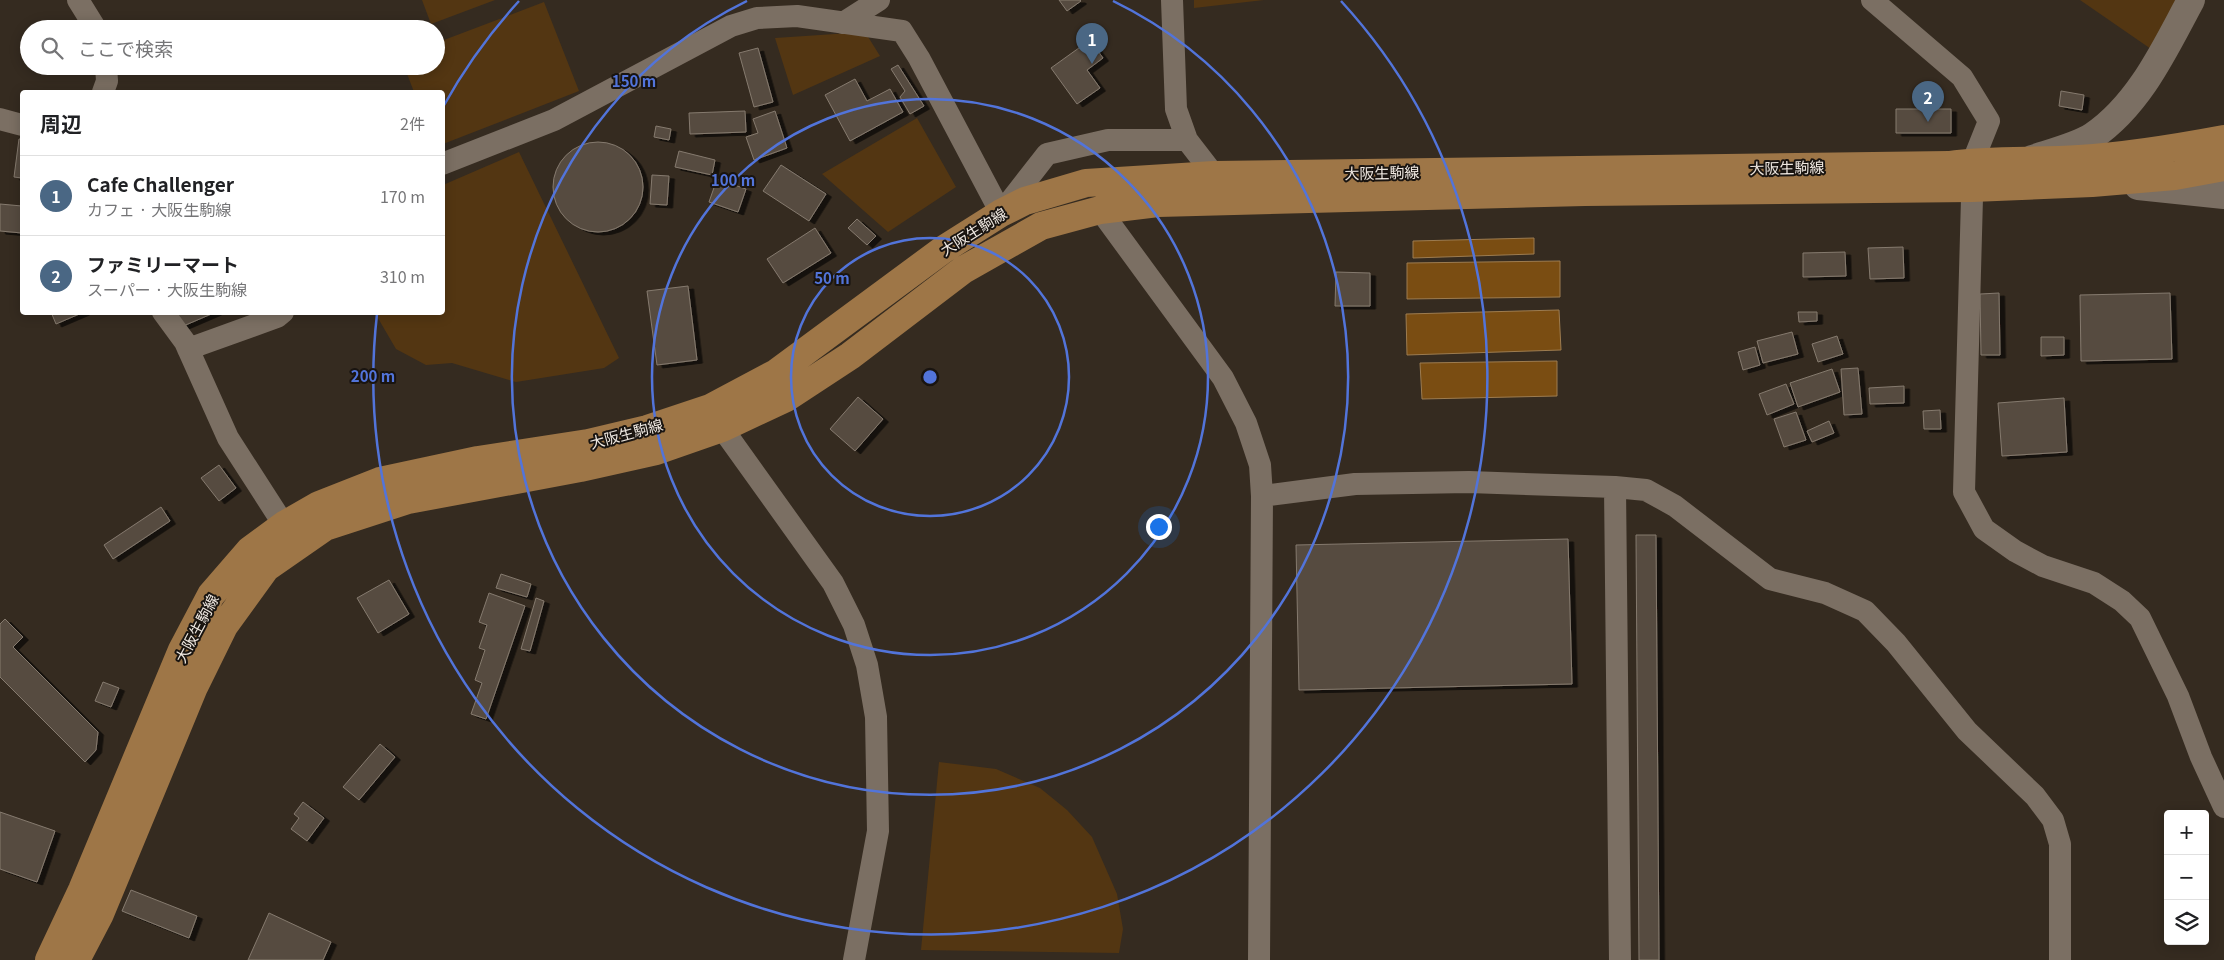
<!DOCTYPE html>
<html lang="ja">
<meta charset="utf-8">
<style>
body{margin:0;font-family:Georgia,"Noto Sans JP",serif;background:#f6f6f6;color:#202124}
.controls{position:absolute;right:15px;bottom:15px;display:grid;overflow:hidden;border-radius:5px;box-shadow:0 2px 12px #0003}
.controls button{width:45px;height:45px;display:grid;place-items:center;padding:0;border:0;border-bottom:1px solid #e0e0e0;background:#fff;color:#202124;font:25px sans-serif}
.you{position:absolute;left:1158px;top:526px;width:18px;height:18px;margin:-12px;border:4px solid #fff;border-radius:50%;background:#1a73e8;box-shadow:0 0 0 8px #1a73e833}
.badge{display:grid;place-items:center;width:32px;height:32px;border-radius:50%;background:#4a6784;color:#fff;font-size:16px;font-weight:700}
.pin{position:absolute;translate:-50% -41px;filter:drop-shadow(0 1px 2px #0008)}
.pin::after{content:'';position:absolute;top:26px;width:18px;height:15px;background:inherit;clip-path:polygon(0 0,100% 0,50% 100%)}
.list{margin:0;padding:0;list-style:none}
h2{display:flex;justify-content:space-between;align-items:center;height:65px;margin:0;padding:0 20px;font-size:21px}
h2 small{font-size:16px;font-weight:400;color:#757577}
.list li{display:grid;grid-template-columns:32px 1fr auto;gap:15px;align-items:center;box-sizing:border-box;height:80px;padding:0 20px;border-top:1px solid #e0e0e0}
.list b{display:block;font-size:19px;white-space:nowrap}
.list p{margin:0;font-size:16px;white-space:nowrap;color:#757577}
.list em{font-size:16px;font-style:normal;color:#757577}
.icon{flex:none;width:28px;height:28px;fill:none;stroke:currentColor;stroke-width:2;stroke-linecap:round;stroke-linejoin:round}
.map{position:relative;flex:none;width:2224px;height:960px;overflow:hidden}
.search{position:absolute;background:#fff;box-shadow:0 2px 12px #0003;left:20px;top:20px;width:425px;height:55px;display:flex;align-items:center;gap:12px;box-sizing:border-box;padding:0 18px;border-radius:28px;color:#757577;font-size:19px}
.panel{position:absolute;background:#fff;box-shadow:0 2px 12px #0003;left:20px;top:90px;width:425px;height:225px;border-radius:5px}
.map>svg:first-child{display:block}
</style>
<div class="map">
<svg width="2224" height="960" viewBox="0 0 2224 960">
<defs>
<filter id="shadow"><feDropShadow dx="5.5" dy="3" stdDeviation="0" flood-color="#0009"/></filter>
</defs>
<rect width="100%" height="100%" fill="#352b20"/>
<path fill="#533612" d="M 422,0 L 495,0 L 431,24 Z
M 1194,0 L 1264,0 L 1194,8 Z
M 2080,0 L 2179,0 L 2151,49 Z
M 544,2 L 579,91 L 443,144 L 442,92 L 414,92 L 404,66 L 436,66 L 436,43 Z
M 865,32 L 880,56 L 793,95 L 775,38 Z
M 917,118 L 956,187 L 888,232 L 822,174 Z
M 519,152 L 619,358 L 604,368 L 516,382 L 452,363 L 426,365 L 396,349 L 375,313 L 442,312 L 443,185 Z
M 939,762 L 996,769 L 1040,788 L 1067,810 L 1092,837 L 1117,894 L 1123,929 L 1119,953 L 921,950 Z"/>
<path fill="#7a4d12" stroke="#9d7c50" d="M 1534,238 L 1534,254 L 1413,258 L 1413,241 Z
M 1560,261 L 1560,297 L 1407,299 L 1407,263 Z
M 1559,310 L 1561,350 L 1407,355 L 1406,314 Z
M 1557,361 L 1557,396 L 1422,399 L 1420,363 Z"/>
<path fill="#574c41" stroke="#857a6e" filter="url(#shadow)" d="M 1059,0 L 1080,0 L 1081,1 L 1067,11 Z
M 1090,40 L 1103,58 L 1087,70 L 1100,88 L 1077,104 L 1051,68 Z
M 758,48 L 773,102 L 754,107 L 739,53 Z
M 898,65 L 924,106 L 910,114 L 900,97 L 905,91 L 891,69 Z
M 855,79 L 867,101 L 890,89 L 903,112 L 850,141 L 825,95 Z
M 2061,91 L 2084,95 L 2082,110 L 2059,106 Z
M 1896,109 L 1951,109 L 1951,133 L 1896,133 Z
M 745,111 L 746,132 L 690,134 L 689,113 Z
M 775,111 L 787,148 L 754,160 L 746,137 L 758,133 L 753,119 Z
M 656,126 L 671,129 L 669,140 L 654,137 Z
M 19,139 L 22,139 L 22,178 L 14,177 Z
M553 187a45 45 0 1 1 90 0a45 45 0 1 1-90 0Z
M 679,151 L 715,160 L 712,175 L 675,167 Z
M 781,165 L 826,194 L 809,221 L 763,191 Z
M 652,175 L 669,176 L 667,205 L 650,204 Z
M 717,179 L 746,189 L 738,212 L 709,202 Z
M 0,204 L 22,206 L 22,233 L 0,231 Z
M 857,219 L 876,236 L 867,245 L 848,228 Z
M 815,228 L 831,253 L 783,283 L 767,259 Z
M 1903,247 L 1904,278 L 1870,279 L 1868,248 Z
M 1845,252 L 1846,276 L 1803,277 L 1803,253 Z
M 1336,272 L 1370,273 L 1370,306 L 1335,306 Z
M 688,286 L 697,360 L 657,365 L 647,291 Z
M 1999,293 L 2000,355 L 1981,355 L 1980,294 Z
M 2170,293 L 2172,359 L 2081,361 L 2080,295 Z
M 51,312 L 84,312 L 56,324 Z
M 175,312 L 216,312 L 181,327 Z
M 1798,312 L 1817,312 L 1817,321 L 1799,322 Z
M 1792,332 L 1798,354 L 1763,363 L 1757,341 Z
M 1837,336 L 1843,354 L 1818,362 L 1812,344 Z
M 2041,337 L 2064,337 L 2064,355 L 2041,356 Z
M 1755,347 L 1760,365 L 1743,370 L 1738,352 Z
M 1858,368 L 1862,414 L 1844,415 L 1841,369 Z
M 1832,369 L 1840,392 L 1798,407 L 1790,383 Z
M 1786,384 L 1794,404 L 1767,415 L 1759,394 Z
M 1904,386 L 1904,403 L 1870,404 L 1869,388 Z
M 858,397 L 883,419 L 855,451 L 830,429 Z
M 2064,398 L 2067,452 L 2002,456 L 1998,403 Z
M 1940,410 L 1941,429 L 1924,429 L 1923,411 Z
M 1796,412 L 1806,440 L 1784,447 L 1774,419 Z
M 1829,421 L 1834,433 L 1812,442 L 1807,431 Z
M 219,465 L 236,488 L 219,501 L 201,478 Z
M 161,507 L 170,521 L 113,559 L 104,545 Z
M 1636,535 L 1656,535 L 1659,960 L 1639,960 Z
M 1568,539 L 1572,684 L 1299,690 L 1296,545 Z
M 501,574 L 531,584 L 527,597 L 496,588 Z
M 389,580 L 409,614 L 378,633 L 357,598 Z
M 489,593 L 525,606 L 486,719 L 471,714 L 482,683 L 475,680 L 485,650 L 479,648 L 487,625 L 479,622 Z
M 536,598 L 544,601 L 530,651 L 521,649 Z
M 5,619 L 23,637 L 13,647 L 98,732 L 96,750 L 85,762 L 0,677 L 0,624 Z
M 103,682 L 119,688 L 111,707 L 95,701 Z
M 380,744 L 395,757 L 359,800 L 343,787 Z
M 303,802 L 324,818 L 307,841 L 291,829 L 299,818 L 294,814 Z
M 0,812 L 55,831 L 37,882 L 0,869 Z
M 131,890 L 197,916 L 189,938 L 122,911 Z
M 269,913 L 331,942 L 323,960 L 248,960 Z"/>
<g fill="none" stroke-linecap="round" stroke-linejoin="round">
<path stroke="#7b6f63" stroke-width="22" d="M 78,0 L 96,29
M 1172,0 L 1176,109 L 1187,140 L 1214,175
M 1872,0 L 1962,77 L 1989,121 L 1973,161 L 1964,492 L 1984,529 L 2015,551 L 2043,566 L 2094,583 L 2122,601 L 2140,618 L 2178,696 L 2201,757 L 2224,807
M 843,23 L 879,0
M 103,92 L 107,81 L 106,66
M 0,119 L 22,125
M 442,164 L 554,120 L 731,26 L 757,18 L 797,16 L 902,31 L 919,58 L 1001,213 L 1047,154 L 1108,140 L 1187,140
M 1100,210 L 1223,378 L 1246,423 L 1260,465 L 1262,496 L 1259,960
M 163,312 L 185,342 L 228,438 L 284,525
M 188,349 L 277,317 L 283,312
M 722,428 L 833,583 L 854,625 L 867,665 L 876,717 L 878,831 L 854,960
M 1615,487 L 1620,960
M 1262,496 L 1355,484 L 1469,482 L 1615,487 L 1646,490 L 1675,506 L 1770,579 L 1825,593 L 1865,611 L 1896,643 L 1967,731 L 2035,796 L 2053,820 L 2060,844 L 2060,960"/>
<path stroke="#7b6f63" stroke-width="28" d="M 2032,159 C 2050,153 2078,146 2093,136 C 2140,104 2165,48 2191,0
M 2138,186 L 2224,195"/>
<path stroke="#9e7647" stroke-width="28" d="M 49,960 L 82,890 L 182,650 L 211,595 L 250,550 L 284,525 L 319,505 L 380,481 L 478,460 L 588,443 L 647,429 L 710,408 L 776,373 L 944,249 L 1001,213 L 1025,201 L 1086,183 L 1214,175 L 1949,165 C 1992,159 2036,162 2079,159 C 2128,156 2176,148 2224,139
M 76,960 L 100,914 L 194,687 L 224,626 L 266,568 L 325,527 L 408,500 L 580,468 L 656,451 L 722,428 L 786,398 L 850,356 L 963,270 L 1041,226 L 1100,210 L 1158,203 L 1585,192 L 1972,188 L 2092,183 L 2175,176 L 2224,167"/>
</g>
<g fill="none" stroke="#5274da" stroke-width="2.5">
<circle cx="930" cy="377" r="139"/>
<circle cx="930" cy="377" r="278"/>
<path d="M1113 1A418 418 0 1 1 747 1"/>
<path d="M443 107A557 557 0 0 1 519 1M1341 1A557 557 0 1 1 377 314"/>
</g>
<g text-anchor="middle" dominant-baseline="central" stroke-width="4" stroke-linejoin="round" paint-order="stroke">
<g font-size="15" fill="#efe8e1" stroke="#191410">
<text transform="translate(1787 167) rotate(-1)">大阪生駒線</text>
<text transform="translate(1382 172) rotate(-1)">大阪生駒線</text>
<text transform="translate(973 231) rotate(-32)">大阪生駒線</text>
<text transform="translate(626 433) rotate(-15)">大阪生駒線</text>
<text transform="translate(196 628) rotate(-62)">大阪生駒線</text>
</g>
</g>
<circle cx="930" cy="377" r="8" fill="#5274da" stroke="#191410" stroke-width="2.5"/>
<g font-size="15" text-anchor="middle" font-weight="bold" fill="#5274da" stroke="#191410" stroke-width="4" stroke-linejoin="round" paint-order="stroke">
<text x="634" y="87">150 m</text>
<text x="733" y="186">100 m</text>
<text x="832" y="284">50 m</text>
<text x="373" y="382">200 m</text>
</g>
</svg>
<div class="controls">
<button>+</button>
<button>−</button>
<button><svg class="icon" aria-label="layers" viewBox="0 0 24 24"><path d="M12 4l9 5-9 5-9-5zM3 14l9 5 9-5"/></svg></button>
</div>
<div class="you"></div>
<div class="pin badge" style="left:1092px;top:64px">1</div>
<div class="pin badge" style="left:1928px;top:122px">2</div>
<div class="search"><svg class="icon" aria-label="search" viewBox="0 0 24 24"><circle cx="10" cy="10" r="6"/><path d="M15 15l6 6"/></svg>ここで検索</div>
<section class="panel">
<h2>周辺<small>2件</small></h2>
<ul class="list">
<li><span class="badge">1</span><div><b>Cafe Challenger</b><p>カフェ · 大阪生駒線</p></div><em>170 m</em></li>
<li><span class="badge">2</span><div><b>ファミリーマート</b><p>スーパー · 大阪生駒線</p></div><em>310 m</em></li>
</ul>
</section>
</div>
